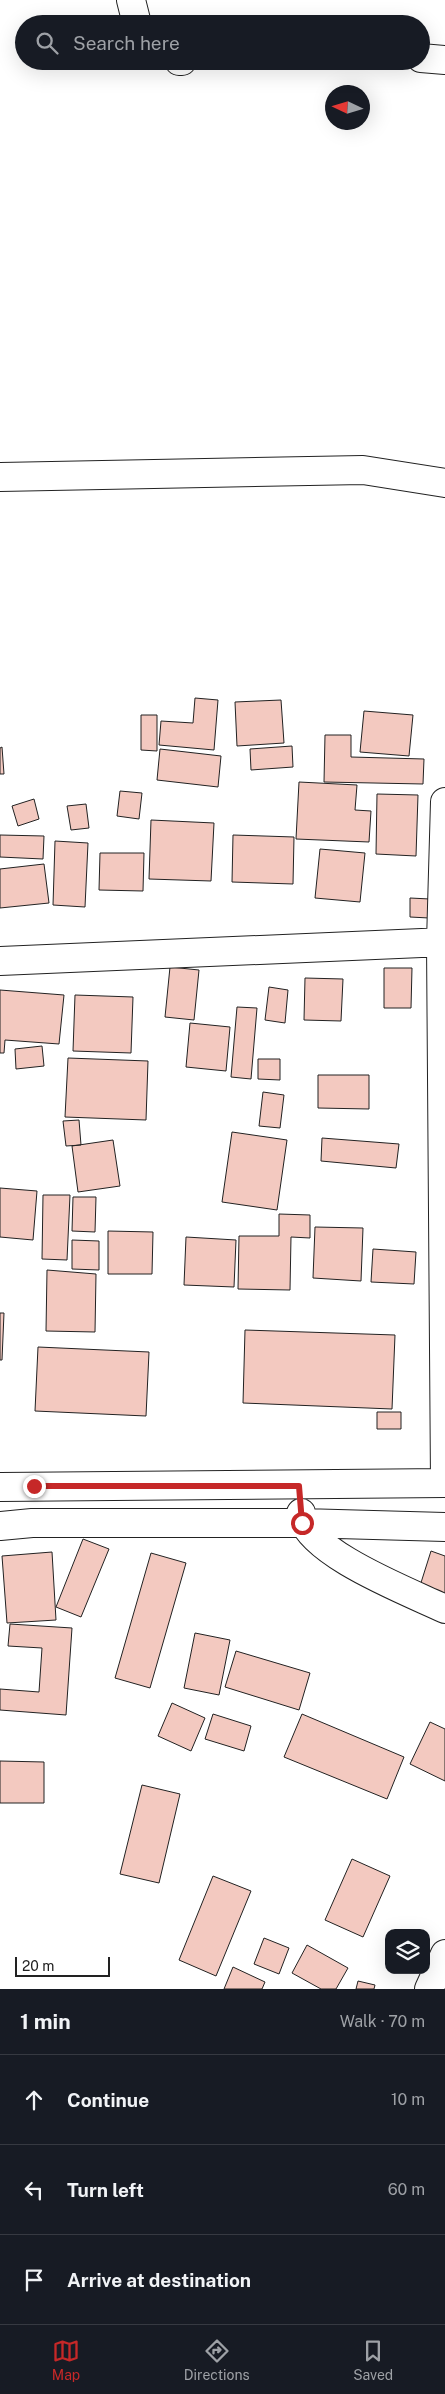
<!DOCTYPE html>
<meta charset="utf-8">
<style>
body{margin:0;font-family:"Public Sans",sans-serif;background:#20242c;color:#f1f3f6}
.controls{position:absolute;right:15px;bottom:15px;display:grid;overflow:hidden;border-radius:10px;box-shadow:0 5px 20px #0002}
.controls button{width:45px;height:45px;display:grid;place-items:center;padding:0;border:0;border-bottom:1px solid #363941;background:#171b24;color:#f1f3f6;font:25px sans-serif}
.compass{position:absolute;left:325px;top:85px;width:45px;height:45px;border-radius:50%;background:#171b24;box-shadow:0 5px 20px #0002;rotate:274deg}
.scale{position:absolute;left:15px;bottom:12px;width:95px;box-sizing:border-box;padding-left:5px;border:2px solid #222;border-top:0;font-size:14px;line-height:18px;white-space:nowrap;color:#222;-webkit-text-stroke:4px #fff;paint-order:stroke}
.stop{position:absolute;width:15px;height:15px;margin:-11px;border:4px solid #c62828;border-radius:50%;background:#fff}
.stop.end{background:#c62828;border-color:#fff;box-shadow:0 1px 5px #0008}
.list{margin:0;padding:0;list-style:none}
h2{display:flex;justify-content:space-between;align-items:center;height:65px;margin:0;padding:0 20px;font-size:21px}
h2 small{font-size:16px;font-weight:400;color:#9ea1a6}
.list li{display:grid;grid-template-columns:32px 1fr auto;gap:15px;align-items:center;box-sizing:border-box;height:90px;padding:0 20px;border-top:1px solid #363941}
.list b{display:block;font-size:19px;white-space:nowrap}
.list em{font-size:16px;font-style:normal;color:#9ea1a6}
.icon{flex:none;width:28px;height:28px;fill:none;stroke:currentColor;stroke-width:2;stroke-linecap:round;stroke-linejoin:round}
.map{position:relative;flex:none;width:445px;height:1989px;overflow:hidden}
.search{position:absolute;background:#171b24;box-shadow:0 5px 20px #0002;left:15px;right:15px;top:15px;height:55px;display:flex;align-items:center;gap:12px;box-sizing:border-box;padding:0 18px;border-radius:28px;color:#9ea1a6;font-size:19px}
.sheet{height:335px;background:#171b24}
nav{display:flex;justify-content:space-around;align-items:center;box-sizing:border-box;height:70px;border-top:1px solid #363941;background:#171b24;font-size:14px;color:#9ea1a6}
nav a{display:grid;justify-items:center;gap:2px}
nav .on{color:#c62828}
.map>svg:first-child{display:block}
</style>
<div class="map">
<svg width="445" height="1989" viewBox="0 0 445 1989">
<rect width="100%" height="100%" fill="#fff"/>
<path fill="#f3c9c0" stroke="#222" d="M 195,698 L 218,700 L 214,750 L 159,745 L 161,721 L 193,723 Z
M 281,700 L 284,743 L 237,746 L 235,702 Z
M 364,711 L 413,715 L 409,756 L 360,752 Z
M 141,715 L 157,715 L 157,751 L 141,750 Z
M 325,735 L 351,735 L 351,757 L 424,759 L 423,784 L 324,782 Z
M 292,746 L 293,767 L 251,770 L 250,749 Z
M 2,747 L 4,774 L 0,774 L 0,748 Z
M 160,749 L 221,756 L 218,787 L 157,780 Z
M 299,782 L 357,785 L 355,810 L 371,811 L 369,842 L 296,839 Z
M 120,791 L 142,793 L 139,819 L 117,816 Z
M 377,794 L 418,795 L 416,856 L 376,854 Z
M 34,799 L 39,819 L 18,826 L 12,806 Z
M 86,804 L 89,828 L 71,830 L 67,806 Z
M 151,820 L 214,823 L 211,881 L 149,879 Z
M 0,835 L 44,836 L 43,859 L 0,857 Z
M 233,835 L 294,837 L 293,884 L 232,882 Z
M 55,841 L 88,843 L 85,907 L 53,905 Z
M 320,849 L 365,853 L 360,902 L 315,898 Z
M 100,853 L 144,853 L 143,891 L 99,890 Z
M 44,864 L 49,903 L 0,908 L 0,869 Z
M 410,898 L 430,899 L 429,918 L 410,917 Z
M 170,967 L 199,970 L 194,1020 L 165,1017 Z
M 384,968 L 412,968 L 411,1008 L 384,1008 Z
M 305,978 L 343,979 L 341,1021 L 304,1020 Z
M 269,987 L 288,990 L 285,1023 L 265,1020 Z
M 0,990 L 64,995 L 59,1044 L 5,1040 L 4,1053 L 0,1053 Z
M 75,995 L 133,997 L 131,1053 L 73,1051 Z
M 237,1007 L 257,1008 L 251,1079 L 231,1077 Z
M 190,1023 L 230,1027 L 226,1071 L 186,1067 Z
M 42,1046 L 44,1066 L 16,1069 L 15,1049 Z
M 68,1058 L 148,1061 L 146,1120 L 65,1117 Z
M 258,1059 L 280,1059 L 280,1080 L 258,1079 Z
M 318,1075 L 369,1075 L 369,1109 L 318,1108 Z
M 263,1092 L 284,1095 L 280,1128 L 259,1126 Z
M 79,1120 L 81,1145 L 66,1146 L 63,1121 Z
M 232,1132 L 287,1140 L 277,1210 L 222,1202 Z
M 322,1138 L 399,1144 L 396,1168 L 321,1161 Z
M 113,1140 L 120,1186 L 78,1192 L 72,1146 Z
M 0,1188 L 37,1191 L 33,1240 L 0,1237 Z
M 43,1195 L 70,1195 L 67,1260 L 42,1259 Z
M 73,1197 L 96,1197 L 95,1232 L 72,1231 Z
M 279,1214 L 310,1215 L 310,1238 L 291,1237 L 290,1290 L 238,1289 L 239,1236 L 279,1236 Z
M 315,1227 L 363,1228 L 361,1281 L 313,1278 Z
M 108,1231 L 153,1232 L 152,1274 L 108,1274 Z
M 186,1237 L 236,1240 L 234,1287 L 184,1285 Z
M 72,1240 L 99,1241 L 99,1270 L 72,1269 Z
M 373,1249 L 416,1252 L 414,1284 L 371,1282 Z
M 47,1270 L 96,1274 L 95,1332 L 46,1331 Z
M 0,1313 L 4,1313 L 2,1360 L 0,1360 Z
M 245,1330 L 395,1335 L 392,1409 L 243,1403 Z
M 38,1347 L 149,1352 L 146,1416 L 35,1411 Z
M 377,1412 L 401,1412 L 401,1429 L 377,1429 Z
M 83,1539 L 109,1549 L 81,1617 L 56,1607 Z
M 431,1551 L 445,1556 L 445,1597 L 419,1589 Z
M 52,1552 L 56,1620 L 7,1623 L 2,1556 Z
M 151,1553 L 186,1563 L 150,1688 L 115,1678 Z
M 10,1624 L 72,1628 L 66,1715 L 0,1710 L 0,1689 L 39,1692 L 42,1648 L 8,1646 Z
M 195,1633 L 230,1640 L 219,1695 L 184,1688 Z
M 236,1651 L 310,1673 L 299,1710 L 225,1687 Z
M 172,1703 L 205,1718 L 191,1751 L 158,1736 Z
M 213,1714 L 251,1726 L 244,1751 L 205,1739 Z
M 302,1714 L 404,1757 L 387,1799 L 284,1757 Z
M 430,1722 L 445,1729 L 445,1781 L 410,1764 Z
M 0,1761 L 44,1762 L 44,1803 L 0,1803 Z
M 142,1785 L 180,1794 L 159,1883 L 120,1874 Z
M 352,1859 L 390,1876 L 363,1937 L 325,1920 Z
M 213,1876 L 251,1891 L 216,1976 L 179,1960 Z
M 264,1938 L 289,1948 L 279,1974 L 254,1964 Z
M 307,1945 L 348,1968 L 336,1989 L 321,1989 L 292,1973 Z
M 233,1967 L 265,1982 L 262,1989 L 224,1989 Z
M 358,1981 L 375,1985 L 374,1989 L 356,1989 Z"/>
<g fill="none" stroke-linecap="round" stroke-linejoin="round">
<g stroke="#222" stroke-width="30">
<path id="minor" d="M 131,0 L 137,24
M 421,58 L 445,60
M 179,61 L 182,61
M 0,477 L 363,470 L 445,483
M 0,961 L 445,942
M 445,1483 L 441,942 L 445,802
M 0,1487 L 445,1483
M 301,1513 C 304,1552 412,1593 445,1609
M 0,1526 L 32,1523 L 302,1523 L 445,1527
M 429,1989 L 445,1954"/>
</g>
<use href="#minor" stroke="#fff" stroke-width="28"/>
</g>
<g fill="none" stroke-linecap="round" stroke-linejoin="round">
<path stroke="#c62828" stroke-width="6" d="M 34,1486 L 299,1486 L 302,1523"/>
</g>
</svg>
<div class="controls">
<button><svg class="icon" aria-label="layers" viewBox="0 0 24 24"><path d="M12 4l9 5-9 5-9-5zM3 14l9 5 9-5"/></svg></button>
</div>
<svg class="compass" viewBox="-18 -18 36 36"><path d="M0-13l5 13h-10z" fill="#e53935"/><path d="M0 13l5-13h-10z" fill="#9ea1a6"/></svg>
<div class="scale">20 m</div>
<div class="stop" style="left:302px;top:1523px"></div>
<div class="stop end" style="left:34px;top:1486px"></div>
<div class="search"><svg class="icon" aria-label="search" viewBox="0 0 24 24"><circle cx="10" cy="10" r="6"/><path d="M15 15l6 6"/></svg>Search here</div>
</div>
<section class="sheet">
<h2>1 min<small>Walk · 70 m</small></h2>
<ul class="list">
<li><svg class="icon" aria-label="ahead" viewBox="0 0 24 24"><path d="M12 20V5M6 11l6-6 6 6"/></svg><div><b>Continue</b></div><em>10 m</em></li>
<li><svg class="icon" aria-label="left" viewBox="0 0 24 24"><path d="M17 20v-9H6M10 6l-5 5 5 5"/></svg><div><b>Turn left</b></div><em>60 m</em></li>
<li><svg class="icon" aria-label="arrive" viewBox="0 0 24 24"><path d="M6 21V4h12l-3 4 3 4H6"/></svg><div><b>Arrive at destination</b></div></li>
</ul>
</section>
<nav>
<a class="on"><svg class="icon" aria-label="map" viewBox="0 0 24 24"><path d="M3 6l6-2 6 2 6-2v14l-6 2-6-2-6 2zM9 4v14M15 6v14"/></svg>Map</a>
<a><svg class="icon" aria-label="directions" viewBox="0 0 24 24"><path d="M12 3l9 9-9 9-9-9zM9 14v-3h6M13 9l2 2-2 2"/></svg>Directions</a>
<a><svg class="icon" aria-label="saved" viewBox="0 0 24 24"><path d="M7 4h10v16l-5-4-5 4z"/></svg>Saved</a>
</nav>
